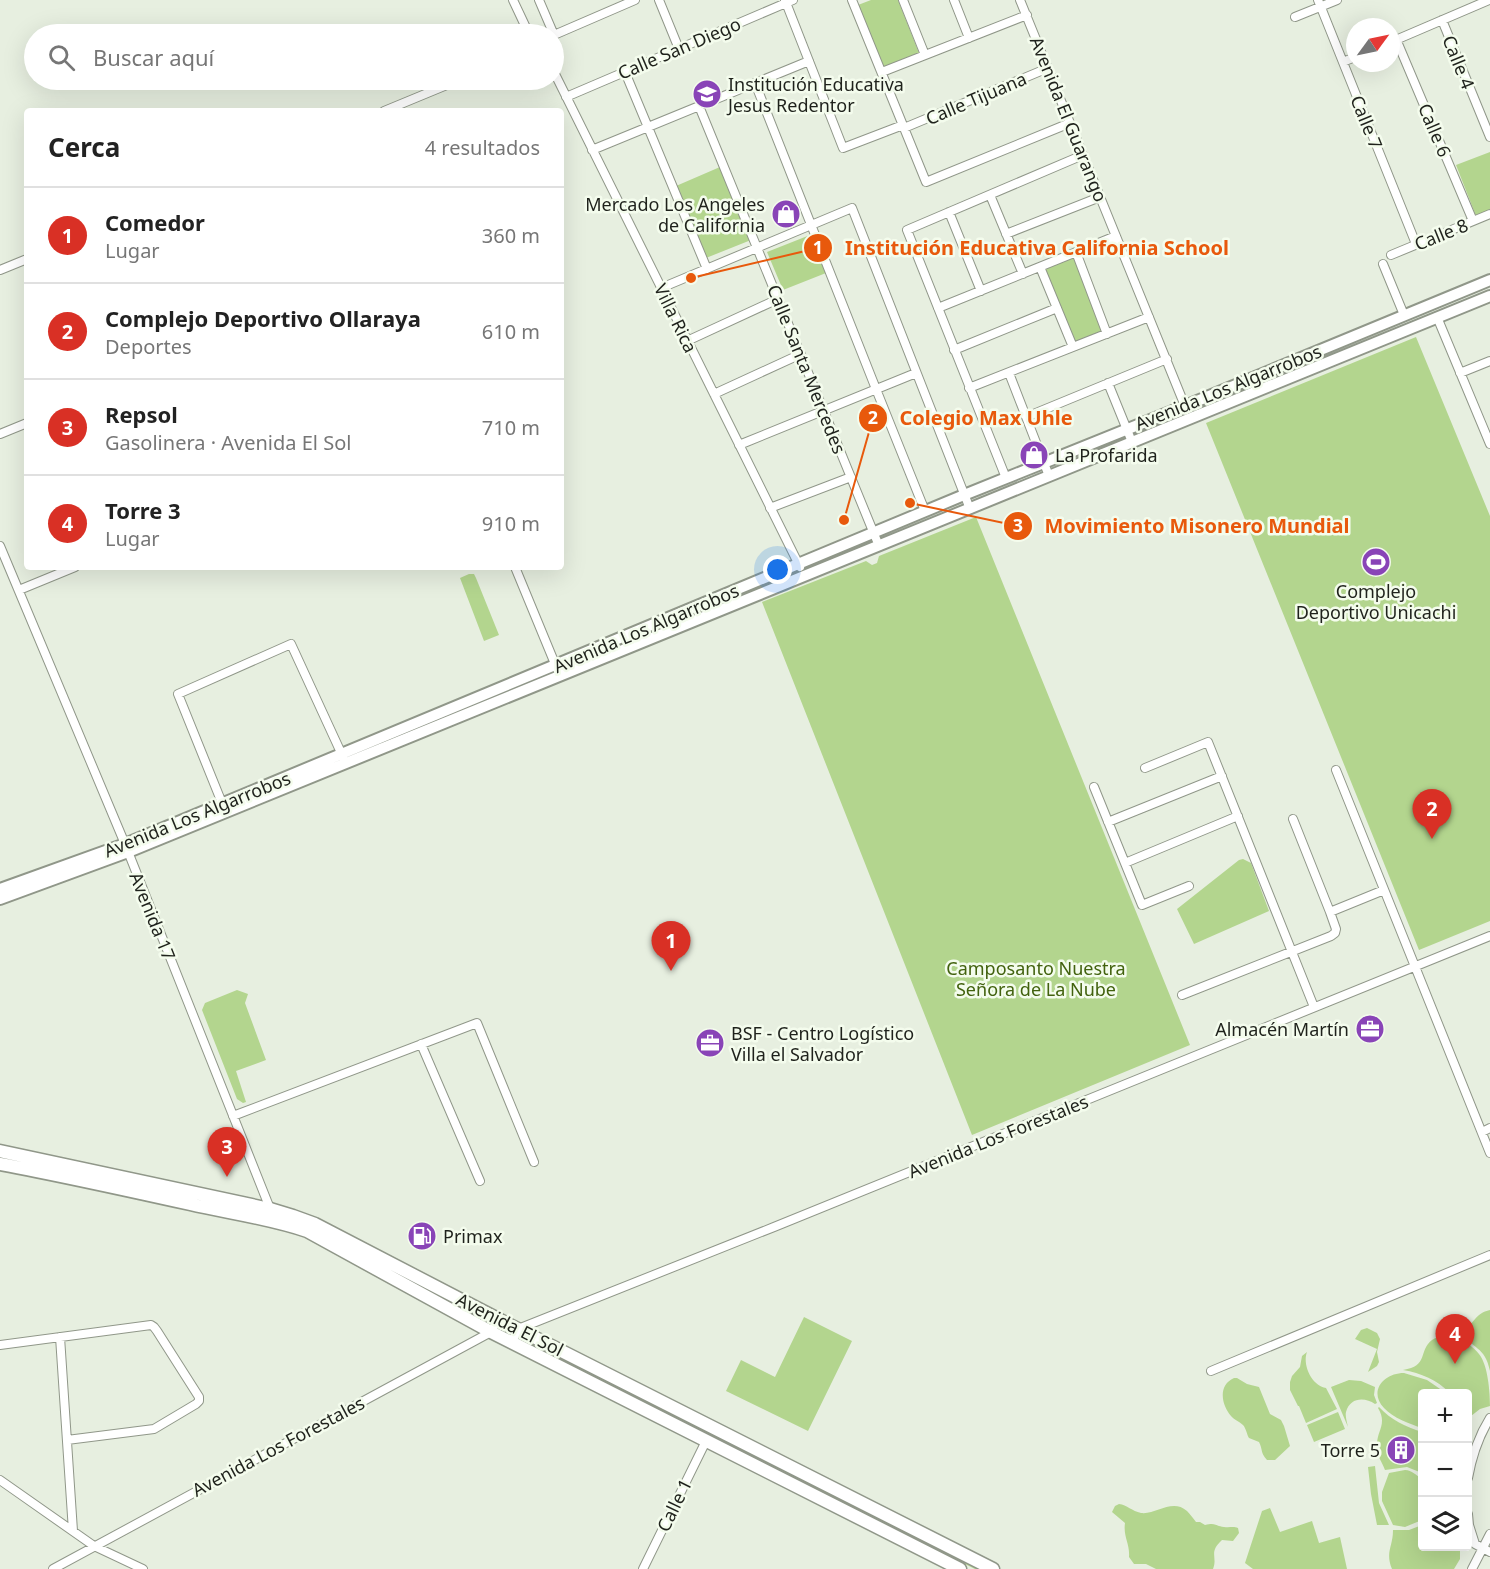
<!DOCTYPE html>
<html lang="es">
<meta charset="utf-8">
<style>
body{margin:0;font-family:"Noto Sans",sans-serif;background:#f2f2f2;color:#222}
.controls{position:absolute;right:18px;bottom:18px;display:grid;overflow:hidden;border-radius:6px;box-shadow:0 6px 24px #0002}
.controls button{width:54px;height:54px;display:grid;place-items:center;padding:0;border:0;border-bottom:2px solid #e0e0e0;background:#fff;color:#222;font:30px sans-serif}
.compass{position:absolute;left:1346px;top:18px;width:54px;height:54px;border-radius:50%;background:#fff;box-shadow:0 6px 24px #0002;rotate:57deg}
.you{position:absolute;left:778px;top:570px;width:21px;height:21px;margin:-15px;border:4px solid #fff;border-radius:50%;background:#1a73e8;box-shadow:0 0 0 9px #1a73e833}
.badge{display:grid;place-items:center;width:39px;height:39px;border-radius:50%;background:#d93025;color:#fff;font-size:20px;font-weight:700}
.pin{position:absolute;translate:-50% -50px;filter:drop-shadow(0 2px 3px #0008)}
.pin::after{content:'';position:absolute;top:32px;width:21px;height:18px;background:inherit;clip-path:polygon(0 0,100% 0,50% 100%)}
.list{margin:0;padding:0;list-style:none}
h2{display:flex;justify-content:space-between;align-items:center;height:78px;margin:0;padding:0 24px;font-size:26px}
h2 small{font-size:20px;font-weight:400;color:#767676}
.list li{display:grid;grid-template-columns:39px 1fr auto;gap:18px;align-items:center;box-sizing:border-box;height:96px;padding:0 24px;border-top:2px solid #e0e0e0}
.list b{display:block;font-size:22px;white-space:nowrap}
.list p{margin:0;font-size:20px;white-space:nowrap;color:#767676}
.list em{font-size:20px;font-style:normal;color:#767676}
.icon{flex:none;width:33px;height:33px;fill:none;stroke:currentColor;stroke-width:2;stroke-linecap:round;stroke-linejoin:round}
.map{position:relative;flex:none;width:1490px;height:1569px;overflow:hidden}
.search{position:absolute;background:#fff;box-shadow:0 6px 24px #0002;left:24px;top:24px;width:540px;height:66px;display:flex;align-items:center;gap:15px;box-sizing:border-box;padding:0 21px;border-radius:33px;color:#767676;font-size:22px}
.panel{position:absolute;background:#fff;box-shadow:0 6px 24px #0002;left:24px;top:108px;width:540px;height:462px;border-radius:6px}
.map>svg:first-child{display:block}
</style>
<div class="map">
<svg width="1490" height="1569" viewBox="0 0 1490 1569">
<rect width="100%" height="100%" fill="#e7efe0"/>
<path fill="#b3d58e" d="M 871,0 L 898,0 L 919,53 L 883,67 L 858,5 Z
M 1490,152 L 1490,210 L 1476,216 L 1456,165 Z
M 720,167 L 751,240 L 706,258 L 676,186 Z
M 810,235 L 826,273 L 783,290 L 767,252 Z
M 1074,257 L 1103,331 L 1074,342 L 1045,268 Z
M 1416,337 L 1490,516 L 1490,921 L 1419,950 L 1206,423 Z
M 976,517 L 1190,1045 L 972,1135 L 762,602 L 866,561 L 872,565 L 877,563 L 879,556 Z
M 469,574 L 474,574 L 476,578 L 499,635 L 484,641 L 460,578 Z
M 1243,859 L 1251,863 L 1269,911 L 1194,944 L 1177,909 L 1239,860 Z
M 237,990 L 248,994 L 245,1003 L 266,1060 L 236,1071 L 246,1102 L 243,1103 L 237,1099 L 202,1010 L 205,1003 Z
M 1490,1310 L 1490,1371 C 1485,1346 1472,1349 1462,1333 C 1473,1325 1475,1313 1490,1310 Z
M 804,1317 L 852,1341 L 808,1431 L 726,1391 L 741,1360 L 775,1377 Z
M 1367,1328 L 1377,1333 L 1380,1339 L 1377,1352 L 1379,1362 L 1377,1366 L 1368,1372 L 1377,1349 L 1355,1339 L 1361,1330 Z
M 1460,1333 C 1464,1343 1473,1346 1479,1354 C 1488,1365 1490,1392 1490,1406 L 1480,1409 L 1471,1416 L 1468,1414 L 1468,1394 L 1450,1393 C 1437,1380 1421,1373 1403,1370 C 1429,1366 1418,1351 1432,1340 C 1440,1334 1450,1338 1460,1333 Z
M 522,1339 L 524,1339 L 988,1569 L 975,1569 L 522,1343 Z
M 1307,1352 C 1302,1365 1312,1386 1326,1388 L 1337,1409 L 1306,1423 L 1299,1406 L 1298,1406 L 1290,1390 L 1290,1382 L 1292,1376 L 1300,1367 L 1302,1356 Z
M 1404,1373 L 1427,1380 L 1446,1393 L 1422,1394 L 1422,1428 C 1410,1424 1393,1418 1384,1408 C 1368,1391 1384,1373 1404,1373 Z
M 1234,1378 L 1237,1378 L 1247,1384 L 1259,1387 L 1270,1414 L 1281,1420 L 1284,1426 L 1290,1446 L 1275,1460 L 1267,1460 C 1260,1452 1263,1450 1259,1442 L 1249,1438 C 1247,1435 1246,1428 1243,1425 C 1239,1421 1234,1420 1231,1416 C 1221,1404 1218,1385 1234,1378 Z
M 1349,1380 L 1361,1381 L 1375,1387 L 1374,1395 L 1377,1403 L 1375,1404 C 1365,1397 1350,1397 1346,1412 C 1345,1416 1347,1422 1348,1427 L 1331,1387 Z
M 1379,1407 C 1391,1420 1406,1427 1422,1432 L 1422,1473 L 1407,1467 L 1385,1470 C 1382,1462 1377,1456 1377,1447 C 1376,1430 1388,1425 1378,1408 Z
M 1338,1412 L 1345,1429 L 1314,1442 L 1307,1425 Z
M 1375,1466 L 1379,1503 L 1389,1525 L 1377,1525 L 1371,1494 L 1368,1467 Z
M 1405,1470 C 1412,1470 1416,1476 1422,1478 L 1422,1520 L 1405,1527 L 1393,1525 L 1382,1501 L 1382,1492 L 1389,1473 Z
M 1119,1504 C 1127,1505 1132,1511 1141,1513 C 1156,1515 1172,1498 1187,1511 C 1190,1514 1193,1518 1196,1522 L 1200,1522 L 1205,1525 C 1216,1522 1215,1526 1224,1527 C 1230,1528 1233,1526 1238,1528 L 1239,1533 L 1233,1541 L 1222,1540 C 1208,1553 1218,1556 1213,1569 L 1156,1569 L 1146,1564 L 1134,1564 L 1129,1557 C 1130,1543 1123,1537 1125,1523 L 1112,1512 L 1115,1506 Z
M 1270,1508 L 1280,1532 L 1312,1521 L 1319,1543 L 1340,1537 L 1347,1569 L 1253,1569 L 1245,1563 L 1262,1511 Z
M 1422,1525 L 1422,1546 L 1460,1547 L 1460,1559 L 1454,1569 L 1392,1569 C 1385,1552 1393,1547 1393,1530 L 1409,1530 Z"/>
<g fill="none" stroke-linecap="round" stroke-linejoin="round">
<g stroke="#909789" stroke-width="10">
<path id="street" d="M 513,0 L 529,34
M 539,0 L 554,35
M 659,0 L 679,49
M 785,0 L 843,148 L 903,125
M 852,0 L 926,182 L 1070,123
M 903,0 L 925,55
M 954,0 L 969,38
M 1020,0 L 1185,406
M 1318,0 L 1416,244
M 1295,17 L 1337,0
M 1442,20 L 1490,137
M 554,35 L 635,0
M 1396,39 L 1473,221
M 1391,42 L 1489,0
M 1343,62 L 1355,57
M 554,72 L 800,567
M 625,72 L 707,269
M 882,72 L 1027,15
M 755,83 L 876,389 L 925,511
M 566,97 L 793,0
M 699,106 L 879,546
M 384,111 L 459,80
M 904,128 L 1048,68
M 592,150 L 809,61
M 990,195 L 1023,274
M 949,212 L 981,291
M 1006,234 L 1100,197
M 1076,252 L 1107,334
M 1391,255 L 1490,214
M 1383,264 L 1404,315
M 1040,267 L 1073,347
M 0,270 L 27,259
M 661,288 L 852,208 L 970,509
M 938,308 L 1116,236
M 1437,317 L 1490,444
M 687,341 L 778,299
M 954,350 L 1057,308
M 1009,373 L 1049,476
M 1460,373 L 1490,361
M 1108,383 L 1132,442
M 969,388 L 1149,317
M 714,394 L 801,354
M 1026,417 L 1167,359
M 0,434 L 27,423
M 739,445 L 916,373
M 1006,478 L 907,230 L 1083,155
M 770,508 L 851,477
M 0,546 L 125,844 L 271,1211
M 515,567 L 560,676
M 19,590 L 75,567
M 1145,768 L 1208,742 L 1314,1007
M 1336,770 L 1490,1153
M 1094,787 L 1142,905 L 1189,886
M 224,808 L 178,694 L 291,644 L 343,757
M 1108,822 L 1222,776
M 1125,863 L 1238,816
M 1330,912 L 1384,890
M 1182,995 L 1331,936 L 1335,933 L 1336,929 L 1330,912 L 1293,819
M 421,1044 L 480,1181
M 233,1116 L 477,1023 L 534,1162
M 1482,1132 L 1490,1128
M 60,1337 L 73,1531
M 512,1342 L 518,1329 L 774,1227 L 1490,936
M 0,1345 L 151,1325 L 154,1327 L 157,1331 L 199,1397 L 199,1401 L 196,1404 L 154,1429 L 67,1440
M 1211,1371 L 1490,1255
M 1468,1478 C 1472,1456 1478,1437 1490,1418
M 0,1480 L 94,1546 L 143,1569
M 1468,1514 L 1469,1525 L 1475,1544 L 1490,1552
M 53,1569 L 491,1332 L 498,1319
M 643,1569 L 706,1441
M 1472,1569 L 1490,1534"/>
</g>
<g stroke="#909789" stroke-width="14">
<path id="secondary" d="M 0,889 L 125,844 L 964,495 L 1185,406 L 1490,280
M 0,899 L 128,852 L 1490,296"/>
</g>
<g stroke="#909789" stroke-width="15">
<path id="primary" d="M 0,1151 L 270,1209 L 293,1216 L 315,1224 L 498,1319 L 993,1569
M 0,1164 C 64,1176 127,1190 190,1204 C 229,1213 269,1218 307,1231 L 491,1332 L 960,1569"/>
</g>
<use href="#street" stroke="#fff" stroke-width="8"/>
<use href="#secondary" stroke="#fff" stroke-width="10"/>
<use href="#primary" stroke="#fff" stroke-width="12"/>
</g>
<defs>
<g id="school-disc" transform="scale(1.5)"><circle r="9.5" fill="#8944b7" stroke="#f4fced"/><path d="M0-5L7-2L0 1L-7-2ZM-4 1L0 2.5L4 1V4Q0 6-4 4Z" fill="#fff"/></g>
<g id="shop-disc" transform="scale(1.5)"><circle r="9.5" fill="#8944b7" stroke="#f4fced"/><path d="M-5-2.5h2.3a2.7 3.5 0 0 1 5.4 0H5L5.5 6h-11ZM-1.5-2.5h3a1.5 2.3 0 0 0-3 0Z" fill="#fff"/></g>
<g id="stadium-disc" transform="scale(1.5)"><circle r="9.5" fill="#8944b7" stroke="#f4fced"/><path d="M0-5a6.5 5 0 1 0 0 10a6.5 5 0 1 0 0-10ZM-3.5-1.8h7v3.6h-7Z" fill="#fff"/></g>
<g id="office-disc" transform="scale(1.5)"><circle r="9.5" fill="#8944b7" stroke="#f4fced"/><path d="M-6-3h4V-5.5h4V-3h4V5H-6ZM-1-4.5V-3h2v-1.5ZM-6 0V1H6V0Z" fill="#fff"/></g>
<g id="fuel-disc" transform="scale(1.5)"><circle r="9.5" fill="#8944b7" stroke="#f4fced"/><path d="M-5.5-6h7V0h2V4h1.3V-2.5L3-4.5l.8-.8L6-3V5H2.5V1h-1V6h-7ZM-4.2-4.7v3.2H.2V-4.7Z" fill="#fff"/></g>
<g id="building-disc" transform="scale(1.5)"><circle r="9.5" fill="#8944b7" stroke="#f4fced"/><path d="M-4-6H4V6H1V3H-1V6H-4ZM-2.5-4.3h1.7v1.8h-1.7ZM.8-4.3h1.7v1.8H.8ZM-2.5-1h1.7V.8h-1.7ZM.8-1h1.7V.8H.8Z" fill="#fff"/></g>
</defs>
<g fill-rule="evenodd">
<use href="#school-disc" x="707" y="94"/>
<use href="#shop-disc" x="786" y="214"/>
<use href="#shop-disc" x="1034" y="455"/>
<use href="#stadium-disc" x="1376" y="562"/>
<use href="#office-disc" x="1370" y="1029"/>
<use href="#office-disc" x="710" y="1043"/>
<use href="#fuel-disc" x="422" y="1236"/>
<use href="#building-disc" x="1401" y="1450"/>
</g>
<g text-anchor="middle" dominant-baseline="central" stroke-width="5" stroke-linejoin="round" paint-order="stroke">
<g font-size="18" fill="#1f221c" stroke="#f4fced">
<text transform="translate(679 48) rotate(-23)">Calle San Diego</text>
<text transform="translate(1459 62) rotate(68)">Calle 4</text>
<text transform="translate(976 98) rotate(-23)">Calle Tijuana</text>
<text transform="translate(1069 119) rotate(68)">Avenida El Guarango</text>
<text transform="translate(1367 122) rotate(68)">Calle 7</text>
<text transform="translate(1435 130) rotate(67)">Calle 6</text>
<text transform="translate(1441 234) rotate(-22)">Calle 8</text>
<text transform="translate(676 318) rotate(64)">Villa Rica</text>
<text transform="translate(807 369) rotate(68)">Calle Santa Mercedes</text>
<text transform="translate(1228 387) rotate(-22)">Avenida Los Algarrobos</text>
<text transform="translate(646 628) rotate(-23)">Avenida Los Algarrobos</text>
<text transform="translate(197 814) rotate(-22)">Avenida Los Algarrobos</text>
<text transform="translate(153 916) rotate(68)">Avenida 17</text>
<text transform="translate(998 1136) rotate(-22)">Avenida Los Forestales</text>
<text transform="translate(510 1324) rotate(27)">Avenida El Sol</text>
<text transform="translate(278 1446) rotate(-28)">Avenida Los Forestales</text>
<text transform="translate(674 1505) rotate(-64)">Calle 1</text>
</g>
<g font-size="18" fill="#1f221c" stroke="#f4fced" text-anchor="start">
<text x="728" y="84">Institución Educativa<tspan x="728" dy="21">Jesus Redentor</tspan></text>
<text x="765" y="204" text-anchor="end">Mercado Los Angeles<tspan x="765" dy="21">de California</tspan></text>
<text x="1055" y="455">La Profarida</text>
<text x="1376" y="591" text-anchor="middle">Complejo<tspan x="1376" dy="21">Deportivo Unicachi</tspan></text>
<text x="1349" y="1029" text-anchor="end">Almacén Martín</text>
<text x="731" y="1033">BSF - Centro Logístico<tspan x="731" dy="21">Villa el Salvador</tspan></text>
<text x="443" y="1236">Primax</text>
<text x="1380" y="1450" text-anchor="end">Torre 5</text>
</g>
<g font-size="18" fill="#42620e" stroke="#f4fced">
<text x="1036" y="968">Camposanto Nuestra<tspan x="1036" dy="21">Señora de La Nube</tspan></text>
</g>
</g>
<path fill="none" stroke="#e8590c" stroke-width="2" d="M691 278L818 248M844 520L873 418M910 503L1018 526"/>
<g fill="#e8590c" stroke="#f4fced" stroke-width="2">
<circle cx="691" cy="278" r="6"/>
<circle cx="844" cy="520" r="6"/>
<circle cx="910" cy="503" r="6"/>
<circle cx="818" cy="248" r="15"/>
<circle cx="873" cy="418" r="15"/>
<circle cx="1018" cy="526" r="15"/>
</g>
<g font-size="18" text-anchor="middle" font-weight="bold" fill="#fff">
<text x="818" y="254">1</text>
<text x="873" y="424">2</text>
<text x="1018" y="532">3</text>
</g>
<g font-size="20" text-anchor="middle" font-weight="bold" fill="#e8590c" stroke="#f4fced" stroke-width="5" stroke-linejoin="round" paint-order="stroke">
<text x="1037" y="255">Institución Educativa California School</text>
<text x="986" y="425">Colegio Max Uhle</text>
<text x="1197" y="533">Movimiento Misonero Mundial</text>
</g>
</svg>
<div class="controls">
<button>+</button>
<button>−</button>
<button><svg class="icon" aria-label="layers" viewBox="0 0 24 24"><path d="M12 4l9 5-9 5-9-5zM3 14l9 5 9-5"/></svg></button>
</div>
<svg class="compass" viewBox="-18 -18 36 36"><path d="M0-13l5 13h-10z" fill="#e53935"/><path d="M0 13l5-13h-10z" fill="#767676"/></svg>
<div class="you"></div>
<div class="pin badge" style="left:671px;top:971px">1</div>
<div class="pin badge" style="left:1432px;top:839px">2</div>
<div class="pin badge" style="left:227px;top:1177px">3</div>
<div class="pin badge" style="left:1455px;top:1364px">4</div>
<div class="search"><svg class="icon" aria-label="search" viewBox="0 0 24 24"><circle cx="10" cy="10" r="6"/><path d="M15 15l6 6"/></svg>Buscar aquí</div>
<section class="panel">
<h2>Cerca<small>4 resultados</small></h2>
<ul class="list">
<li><span class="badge">1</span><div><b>Comedor</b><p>Lugar</p></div><em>360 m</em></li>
<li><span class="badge">2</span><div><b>Complejo Deportivo Ollaraya</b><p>Deportes</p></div><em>610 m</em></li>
<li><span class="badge">3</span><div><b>Repsol</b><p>Gasolinera · Avenida El Sol</p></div><em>710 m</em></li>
<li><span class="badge">4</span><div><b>Torre 3</b><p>Lugar</p></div><em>910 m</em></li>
</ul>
</section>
</div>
